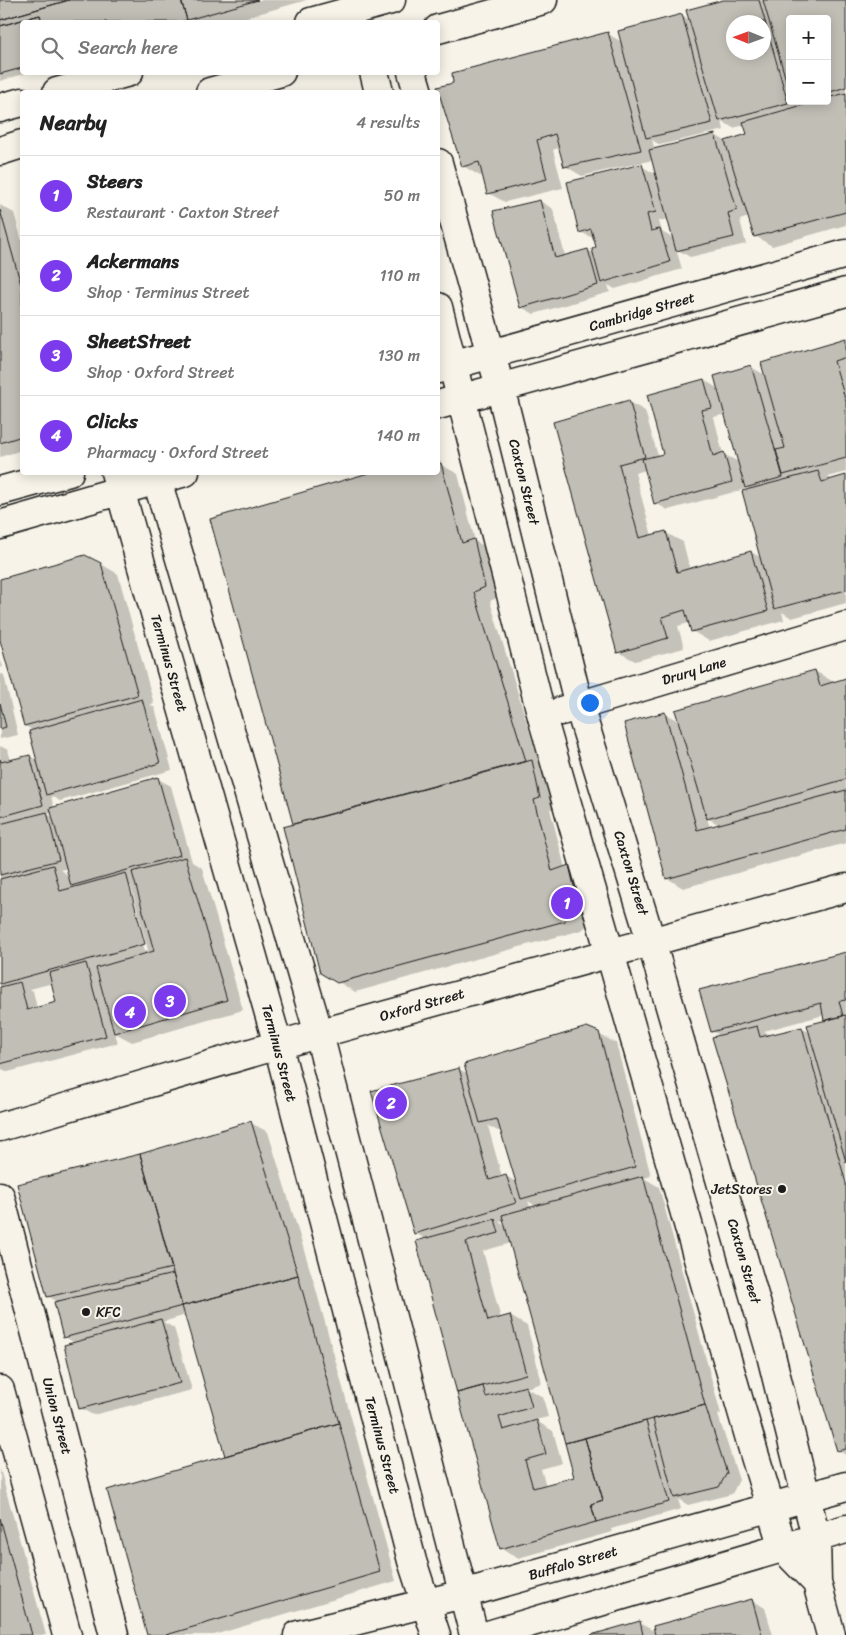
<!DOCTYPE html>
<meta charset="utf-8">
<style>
body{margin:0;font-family:Sriracha,sans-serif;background:#f2f2f2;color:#222}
.controls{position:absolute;right:15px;top:15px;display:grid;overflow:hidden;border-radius:5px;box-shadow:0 2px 12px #0003}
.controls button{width:45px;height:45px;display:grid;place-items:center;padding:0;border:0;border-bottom:1px solid #e0e0e0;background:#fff;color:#222;font:25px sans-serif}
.compass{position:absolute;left:726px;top:15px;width:45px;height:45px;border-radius:50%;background:#fff;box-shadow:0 2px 12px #0003;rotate:271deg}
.you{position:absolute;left:589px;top:702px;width:18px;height:18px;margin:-12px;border:4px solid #fff;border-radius:50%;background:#1a73e8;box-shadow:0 0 0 8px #1a73e833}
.badge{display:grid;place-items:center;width:32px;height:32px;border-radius:50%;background:#7c3aed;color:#fff;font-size:16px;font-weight:700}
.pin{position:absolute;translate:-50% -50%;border:2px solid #fff;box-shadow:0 1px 5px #0006}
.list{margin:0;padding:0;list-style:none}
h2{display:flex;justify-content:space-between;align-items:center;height:65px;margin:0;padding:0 20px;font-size:21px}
h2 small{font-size:16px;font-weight:400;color:#767676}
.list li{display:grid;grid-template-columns:32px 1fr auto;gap:15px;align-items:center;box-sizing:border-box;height:80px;padding:0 20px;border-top:1px solid #e0e0e0}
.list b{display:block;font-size:19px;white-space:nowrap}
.list p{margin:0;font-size:16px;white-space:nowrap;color:#767676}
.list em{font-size:16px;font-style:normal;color:#767676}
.icon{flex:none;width:28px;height:28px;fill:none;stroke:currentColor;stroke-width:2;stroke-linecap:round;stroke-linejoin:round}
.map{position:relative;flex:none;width:846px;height:1635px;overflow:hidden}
.search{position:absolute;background:#fff;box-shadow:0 2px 12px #0003;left:20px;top:20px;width:420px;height:55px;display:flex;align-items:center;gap:12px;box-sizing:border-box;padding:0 18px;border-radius:5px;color:#767676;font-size:19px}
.panel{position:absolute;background:#fff;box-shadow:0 2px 12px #0003;left:20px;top:90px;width:420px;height:385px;border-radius:5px}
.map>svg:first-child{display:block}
</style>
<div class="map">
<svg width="846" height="1635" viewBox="0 0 846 1635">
<rect width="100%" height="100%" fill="#f7f3e8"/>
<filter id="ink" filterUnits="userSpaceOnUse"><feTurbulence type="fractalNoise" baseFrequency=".02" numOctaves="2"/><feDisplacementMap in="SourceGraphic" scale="10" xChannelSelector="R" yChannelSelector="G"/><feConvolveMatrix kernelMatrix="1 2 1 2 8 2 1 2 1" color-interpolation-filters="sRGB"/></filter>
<g filter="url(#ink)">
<path fill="#0003" fill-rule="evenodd" d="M 0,0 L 180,0 L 181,18 L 187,22 L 22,22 L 22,72 L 30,72 L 0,81 Z
M 183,0 L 307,0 L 229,22 L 193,22 L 188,20 Z
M 728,0 L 846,0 L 846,225 L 772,246 L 755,236 L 749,217 L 740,220 L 746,244 L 690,257 L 676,249 L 682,269 L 615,289 L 608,285 L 610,292 L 534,314 L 521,307 L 540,201 L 553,209 L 565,256 L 587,250 L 595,254 L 597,248 L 595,239 L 580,232 L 641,166 L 657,175 L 653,160 L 582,176 L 565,166 L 560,147 L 553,150 L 563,188 L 505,202 L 488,193 L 483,175 L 480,176 L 463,166 L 608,34 L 622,42 L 682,15 L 691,21 ZM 790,19 L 827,19 L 827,101 L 790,101 ZM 734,22 L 764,22 L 764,52 L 734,52 ZM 722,121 L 733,128 L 745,125 L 748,135 L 727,142 L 715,135 L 655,150 L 652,140 L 660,145 L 724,130 ZM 669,219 L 674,239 L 662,232 L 659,221 Z
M 0,205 L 14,213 L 22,241 L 22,450 L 0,457 Z
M 846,340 L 846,472 L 827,477 L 833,480 L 846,477 L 846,603 L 792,618 L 782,612 L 784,620 L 709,641 L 692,631 L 689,623 L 678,626 L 684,648 L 635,661 L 618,652 L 554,422 L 629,402 L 645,411 L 658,456 L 665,455 L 704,380 L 719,389 L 751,367 L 765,375 ZM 726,414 L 739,462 L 723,454 L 714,417 ZM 646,470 L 655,503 L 668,510 L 745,489 L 744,486 L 751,490 L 762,558 L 751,552 L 690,569 L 683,542 L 666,533 L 652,536 L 635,473 Z
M 438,463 L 458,474 L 475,541 L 491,550 L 501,596 L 490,601 L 540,766 L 549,771 L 556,808 L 550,809 L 565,868 L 568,866 L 585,876 L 595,917 L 582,930 L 355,992 L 322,972 L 294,825 L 211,520 L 438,472 Z
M 101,564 L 118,574 L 154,704 L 150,705 L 155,708 L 172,770 L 60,801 L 51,796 L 54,808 L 158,779 L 171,786 L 192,862 L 202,868 L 243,1010 L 132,1042 L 115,1033 L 118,1043 L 8,1072 L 0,1068 L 0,746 L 8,750 L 11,761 L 30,756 L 38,761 L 34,731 L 25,726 L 0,635 L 0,580 ZM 52,813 L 54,818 L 47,814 ZM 68,868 L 70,876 L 60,870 ZM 128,886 L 131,886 L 148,950 L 145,951 ZM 53,983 L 58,1003 L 37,1008 L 33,991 L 30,989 Z
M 0,657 L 3,667 L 0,668 Z
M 815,671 L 832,681 L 833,684 L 846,680 L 846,843 L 683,888 L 667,878 L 664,713 L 680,722 ZM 707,818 L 720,825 L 710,828 Z
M 0,673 L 4,675 L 18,735 L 0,739 Z
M 846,953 L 846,1455 L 838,1450 L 721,1036 L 712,1031 ZM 824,1015 L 826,1022 L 811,1033 L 801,1028 L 772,1036 L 764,1031 Z
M 598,1034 L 616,1043 L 651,1176 L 644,1178 L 659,1187 L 721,1414 L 718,1415 L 739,1480 L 732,1494 L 688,1505 L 678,1499 L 681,1509 L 611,1529 L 612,1532 L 518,1558 L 501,1548 L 418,1242 L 426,1239 L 415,1233 L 459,1069 L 468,1074 ZM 488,1126 L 498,1131 L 502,1131 L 518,1183 L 506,1176 L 502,1177 ZM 528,1201 L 537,1207 L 531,1209 ZM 505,1220 L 507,1227 L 499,1222 ZM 511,1243 L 575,1478 L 546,1486 L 541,1469 L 562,1463 L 553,1431 L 535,1420 L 548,1417 L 543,1397 L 526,1388 L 542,1383 L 527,1326 L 510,1316 L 501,1319 L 483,1251 Z
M 251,1123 L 268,1132 L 315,1286 L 396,1581 L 214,1635 L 148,1635 L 226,1457 L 186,1315 L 163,1322 L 174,1328 L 192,1390 L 93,1415 L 80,1408 L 75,1343 L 65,1337 L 58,1302 L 48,1296 L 140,1155 Z
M 0,1469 L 46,1635 L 0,1635 Z
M 752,1600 L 765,1608 L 773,1635 L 596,1635 L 639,1623 L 656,1632 Z"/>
<path fill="#c0beb5" stroke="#1c1c1c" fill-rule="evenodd" d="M 0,0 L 69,0 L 0,20 Z
M 69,0 L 181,0 L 187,20 L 180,22 L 42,22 L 40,15 L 0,26 L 0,20 Z
M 181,0 L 258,0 L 187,20 Z
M 723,0 L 759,0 L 788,103 L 719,121 L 686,10 ZM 734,22 L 764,22 L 764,52 L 734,52 Z
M 763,0 L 846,0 L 846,87 L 827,93 L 827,19 L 790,19 L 790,94 Z
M 682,14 L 712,123 L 646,138 L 618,31 Z
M 40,15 L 42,22 L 22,22 L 22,68 L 0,74 L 0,26 Z
M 608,32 L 641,150 L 564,167 L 555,134 L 537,140 L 547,179 L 487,194 L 479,162 L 462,167 L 437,87 L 453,83 L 452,73 Z
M 846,93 L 846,212 L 754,237 L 725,141 L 747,134 L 743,122 L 817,101 L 827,101 L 827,98 Z
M 715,134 L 737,210 L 728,213 L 734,237 L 676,251 L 649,150 Z
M 642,164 L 656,212 L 647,214 L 651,231 L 660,229 L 670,262 L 601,283 L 592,249 L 596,247 L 591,229 L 579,233 L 567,182 Z
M 540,200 L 555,258 L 588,249 L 598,285 L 520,308 L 493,211 Z
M 0,210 L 22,288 L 22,436 L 0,443 Z
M 846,338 L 846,357 L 834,361 L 846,402 L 846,458 L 783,475 L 776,450 L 785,448 L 761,363 Z
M 751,365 L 783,477 L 745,488 L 714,376 Z
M 704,379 L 712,408 L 701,410 L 713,456 L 724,452 L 732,482 L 654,504 L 642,459 L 663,454 L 647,395 Z
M 629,400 L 645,457 L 619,464 L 639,538 L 666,531 L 677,572 L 751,551 L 768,611 L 691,632 L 685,610 L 662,617 L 668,638 L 617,653 L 553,422 Z
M 441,463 L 462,543 L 474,539 L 485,587 L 474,592 L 526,761 L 293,824 L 210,519 L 372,472 L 438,472 L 438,464 Z
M 818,471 L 822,482 L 846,475 L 846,590 L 774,609 L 742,491 Z
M 85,555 L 101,563 L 138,695 L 24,726 L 0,640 L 0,579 Z
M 815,670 L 820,686 L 846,678 L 846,779 L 707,819 L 675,710 Z
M 142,699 L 160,763 L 46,795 L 29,731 Z
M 0,703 L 6,727 L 0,729 Z
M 665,712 L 697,830 L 846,790 L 846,829 L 666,879 L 624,723 Z
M 30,755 L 43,805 L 0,817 L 0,759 L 1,762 Z
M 532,760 L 540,798 L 534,800 L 552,871 L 569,865 L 579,907 L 565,921 L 337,983 L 320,973 L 283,827 Z
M 158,777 L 180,855 L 71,886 L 50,808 Z
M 47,812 L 59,860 L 0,875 L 0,824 Z
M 185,857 L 227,1000 L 114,1033 L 96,968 L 154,951 L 132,872 Z
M 53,865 L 60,891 L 126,873 L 145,944 L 0,984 L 0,879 Z
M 846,952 L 846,1000 L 839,1001 L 843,1016 L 824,1021 L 821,1003 L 711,1032 L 699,990 Z
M 86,963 L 106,1036 L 0,1064 L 0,987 L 20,982 L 27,1010 L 56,1002 L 49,973 Z
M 846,1015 L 846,1162 L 807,1025 Z
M 757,1026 L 760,1037 L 802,1027 L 846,1183 L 846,1449 L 837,1451 L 712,1037 Z
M 587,1027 L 599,1032 L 635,1167 L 521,1199 L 497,1119 L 480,1123 L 464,1064 Z
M 459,1068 L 489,1180 L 506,1175 L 516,1203 L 414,1234 L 371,1091 Z
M 251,1121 L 298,1275 L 182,1306 L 140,1154 Z
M 140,1154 L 172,1268 L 47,1297 L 17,1184 Z
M 643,1176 L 705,1405 L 565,1443 L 502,1215 Z
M 495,1219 L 499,1233 L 466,1242 L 488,1321 L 510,1315 L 526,1374 L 457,1393 L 416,1241 Z
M 173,1274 L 182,1306 L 63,1338 L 54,1302 Z
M 298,1275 L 339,1423 L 225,1456 L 182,1306 Z
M 161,1319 L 180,1383 L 79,1409 L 64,1345 Z
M 483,1386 L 486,1397 L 526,1386 L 532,1407 L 499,1417 L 503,1430 L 537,1420 L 546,1454 L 525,1460 L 533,1488 L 574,1477 L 565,1443 L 585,1438 L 603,1500 L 591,1504 L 596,1522 L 500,1549 L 457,1393 Z
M 705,1405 L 727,1473 L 719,1487 L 674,1498 L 653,1419 Z
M 646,1421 L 669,1502 L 596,1522 L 591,1504 L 603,1500 L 585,1438 Z
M 339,1423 L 380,1572 L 166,1635 L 147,1635 L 107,1490 Z
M 0,1518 L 32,1635 L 0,1635 Z
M 752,1599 L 762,1635 L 655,1635 L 653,1626 Z
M 640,1621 L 643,1635 L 591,1635 Z"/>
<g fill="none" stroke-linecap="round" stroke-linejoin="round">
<g stroke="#1c1c1c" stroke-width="31">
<path id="street" d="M 311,22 L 391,0
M 438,29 L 543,0
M 374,72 L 379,92
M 412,72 L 418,92
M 57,92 L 129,72
M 210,92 L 281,72
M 0,108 L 22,102
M 0,151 L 22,144
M 438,163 L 500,387 L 579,706 L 651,941 L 769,1347 L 816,1537 L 817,1583 L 831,1635
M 438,307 L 542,717 L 754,1453 L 783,1548 L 817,1583
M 115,472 L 120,490
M 561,711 L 846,626
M 0,1196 L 114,1635
M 0,1390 L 67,1635"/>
</g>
<g stroke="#1c1c1c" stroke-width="31">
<path id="secondary" d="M 438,369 L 846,254
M 438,405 L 846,292
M 157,480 L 319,1034 L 474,1635
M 120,490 L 278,1045 L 412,1561 L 436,1635
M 0,491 L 69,472
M 0,525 L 185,472
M 298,1635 L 463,1594 L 846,1486
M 488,1635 L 846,1529"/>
</g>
<g stroke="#1c1c1c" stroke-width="31">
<path id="primary" d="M 0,1127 L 278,1045 L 846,888"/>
</g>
<use href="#street" stroke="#f7f3e8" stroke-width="28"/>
<use href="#secondary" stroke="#f7f3e8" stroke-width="28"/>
<use href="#primary" stroke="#f7f3e8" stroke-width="28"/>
</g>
</g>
<g fill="#1c1c1c" stroke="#f7f3e8" stroke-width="2">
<circle cx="782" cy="1189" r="5"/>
<circle cx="86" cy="1312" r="5"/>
</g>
<g text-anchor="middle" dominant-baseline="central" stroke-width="4" stroke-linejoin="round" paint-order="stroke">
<g font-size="14" fill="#1c1c1c" stroke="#f7f3e8">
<text transform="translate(642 312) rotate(-16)">Cambridge Street</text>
<text transform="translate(524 482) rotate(76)">Caxton Street</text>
<text transform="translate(169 663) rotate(74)">Terminus Street</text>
<text transform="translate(694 671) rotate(-17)">Drury Lane</text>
<text transform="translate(631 873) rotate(73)">Caxton Street</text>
<text transform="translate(422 1005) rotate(-16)">Oxford Street</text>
<text transform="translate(279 1053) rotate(75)">Terminus Street</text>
<text transform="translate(744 1261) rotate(74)">Caxton Street</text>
<text transform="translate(57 1416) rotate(75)">Union Street</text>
<text transform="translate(382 1445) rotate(75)">Terminus Street</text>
<text transform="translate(573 1563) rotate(-16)">Buffalo Street</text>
</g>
<g font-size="14" fill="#1c1c1c" stroke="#f7f3e8" text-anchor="end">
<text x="772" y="1189">JetStores</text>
<text x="96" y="1312" text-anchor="start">KFC</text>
</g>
</g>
</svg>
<div class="controls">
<button>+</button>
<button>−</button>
</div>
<svg class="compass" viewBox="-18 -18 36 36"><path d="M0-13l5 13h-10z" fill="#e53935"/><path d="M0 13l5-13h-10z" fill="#767676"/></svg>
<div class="you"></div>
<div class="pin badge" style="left:567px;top:903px">1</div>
<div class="pin badge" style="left:391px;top:1103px">2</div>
<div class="pin badge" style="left:170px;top:1001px">3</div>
<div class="pin badge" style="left:130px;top:1012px">4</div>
<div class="search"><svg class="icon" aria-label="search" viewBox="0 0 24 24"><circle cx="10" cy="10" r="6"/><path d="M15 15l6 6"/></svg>Search here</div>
<section class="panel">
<h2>Nearby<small>4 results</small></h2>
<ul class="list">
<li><span class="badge">1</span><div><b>Steers</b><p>Restaurant · Caxton Street</p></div><em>50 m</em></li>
<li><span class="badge">2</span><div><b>Ackermans</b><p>Shop · Terminus Street</p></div><em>110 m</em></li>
<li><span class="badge">3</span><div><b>SheetStreet</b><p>Shop · Oxford Street</p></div><em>130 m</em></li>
<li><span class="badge">4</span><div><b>Clicks</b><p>Pharmacy · Oxford Street</p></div><em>140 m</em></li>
</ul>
</section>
</div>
